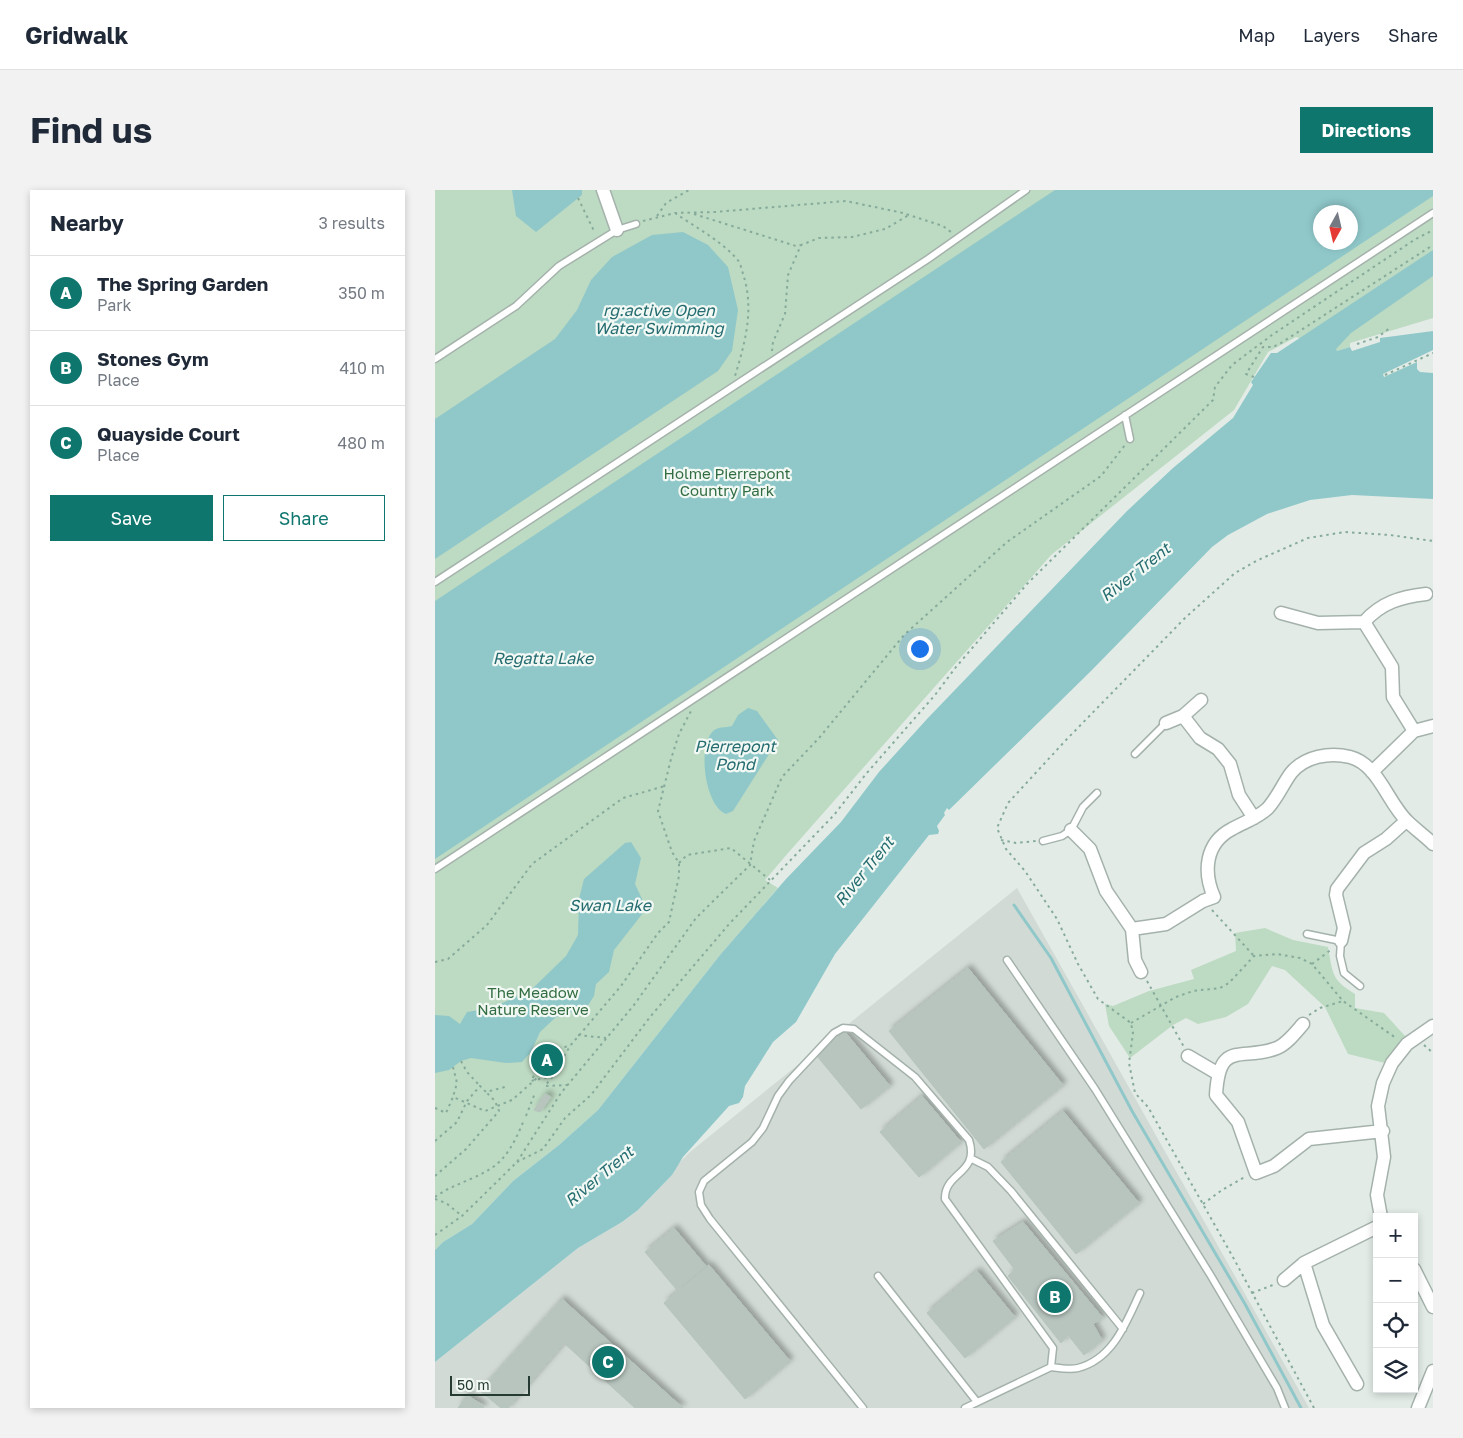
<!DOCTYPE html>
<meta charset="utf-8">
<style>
body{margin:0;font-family:"Golos Text",sans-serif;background:#f2f2f3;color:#1f2937}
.controls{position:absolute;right:15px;bottom:15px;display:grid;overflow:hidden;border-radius:0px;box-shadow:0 2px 8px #0003}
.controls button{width:45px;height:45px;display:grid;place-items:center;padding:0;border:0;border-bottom:1px solid #e0e1e3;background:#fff;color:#1f2937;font:25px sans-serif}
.compass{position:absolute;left:878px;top:15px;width:45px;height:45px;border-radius:50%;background:#fff;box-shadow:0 2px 8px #0003;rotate:188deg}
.scale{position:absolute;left:15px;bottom:12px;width:80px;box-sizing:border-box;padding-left:5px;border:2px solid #243a32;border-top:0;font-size:14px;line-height:18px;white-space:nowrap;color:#243a32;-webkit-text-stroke:4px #f2f8f4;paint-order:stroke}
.you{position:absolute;left:484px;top:458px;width:18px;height:18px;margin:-12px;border:4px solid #fff;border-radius:50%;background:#1a73e8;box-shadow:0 0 0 8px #1a73e833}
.badge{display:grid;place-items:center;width:32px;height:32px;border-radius:50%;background:#0f766e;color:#fff;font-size:16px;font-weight:700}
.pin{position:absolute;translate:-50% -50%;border:2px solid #fff;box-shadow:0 1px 5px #0006}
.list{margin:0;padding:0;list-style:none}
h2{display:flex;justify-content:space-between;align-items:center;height:65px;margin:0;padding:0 20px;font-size:21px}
h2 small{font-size:16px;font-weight:400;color:#747a83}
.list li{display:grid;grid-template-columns:32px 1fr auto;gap:15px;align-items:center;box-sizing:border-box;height:75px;padding:0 20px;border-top:1px solid #e0e1e3}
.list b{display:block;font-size:19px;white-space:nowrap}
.list p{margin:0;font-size:16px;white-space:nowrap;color:#747a83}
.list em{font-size:16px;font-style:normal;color:#747a83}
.actions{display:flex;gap:10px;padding:15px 20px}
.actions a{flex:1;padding:11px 0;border:1px solid #0f766e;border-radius:0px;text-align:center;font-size:18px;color:#0f766e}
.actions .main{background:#0f766e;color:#fff}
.icon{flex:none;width:28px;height:28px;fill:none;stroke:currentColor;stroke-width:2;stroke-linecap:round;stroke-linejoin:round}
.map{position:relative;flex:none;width:998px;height:1218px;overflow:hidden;border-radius:0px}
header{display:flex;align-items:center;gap:30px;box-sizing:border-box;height:70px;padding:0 25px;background:#fff;border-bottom:1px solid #e0e1e3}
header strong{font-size:24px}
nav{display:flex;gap:28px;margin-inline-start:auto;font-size:18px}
.intro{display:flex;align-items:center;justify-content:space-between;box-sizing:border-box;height:120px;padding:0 30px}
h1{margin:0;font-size:35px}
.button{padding:12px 22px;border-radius:0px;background:#0f766e;color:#fff;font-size:18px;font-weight:700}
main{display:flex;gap:30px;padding:0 30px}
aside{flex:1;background:#fff;border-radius:0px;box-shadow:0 2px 8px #0003}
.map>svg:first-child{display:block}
</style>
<header>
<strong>Gridwalk</strong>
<nav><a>Map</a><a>Layers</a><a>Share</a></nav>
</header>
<div class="intro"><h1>Find us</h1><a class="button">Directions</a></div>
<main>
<aside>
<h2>Nearby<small>3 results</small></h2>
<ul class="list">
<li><span class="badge">A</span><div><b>The Spring Garden</b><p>Park</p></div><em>350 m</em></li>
<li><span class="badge">B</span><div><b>Stones Gym</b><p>Place</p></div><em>410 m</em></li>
<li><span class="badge">C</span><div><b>Quayside Court</b><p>Place</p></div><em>480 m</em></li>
</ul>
<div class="actions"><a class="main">Save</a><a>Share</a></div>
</aside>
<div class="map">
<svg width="998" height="1218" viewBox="0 0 998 1218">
<defs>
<filter id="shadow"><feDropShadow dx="3.5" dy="-3.5" stdDeviation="2.5" flood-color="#0004"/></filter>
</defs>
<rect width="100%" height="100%" fill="#e2ebe6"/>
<path fill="#d1dad5" d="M 582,698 L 874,1218 L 0,1218 L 0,1172 L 143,1058 L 187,1032 L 203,1020 L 237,985 L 241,976 L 255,962 Z"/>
<path fill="#bddac2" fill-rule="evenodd" d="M 0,0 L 998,0 L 998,128 L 915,153 L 915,157 L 902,161 L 861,147 L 833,162 L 799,220 L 616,365 L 353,663 L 330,690 L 343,698 L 285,765 L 163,920 L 124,955 L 78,991 L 37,1034 L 8,1052 L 0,1060 ZM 886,22 L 916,22 L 916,52 L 886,52 Z
M 830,738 L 858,750 L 893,757 C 898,784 896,789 920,804 L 920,818 L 949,823 L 971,847 L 950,873 L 913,864 L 890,817 L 850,780 L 837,776 L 813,814 L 791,827 L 763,834 L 751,828 L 738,835 L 695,868 L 674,836 L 670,814 L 678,816 L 714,801 L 759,789 L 756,780 L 801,761 L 800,743 Z"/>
<path fill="#90c8ca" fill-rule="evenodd" d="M 77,0 L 147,0 L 147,5 L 101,42 L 81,26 Z
M 620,0 L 998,0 L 998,6 L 0,669 L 0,411 ZM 886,22 L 916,22 L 916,52 L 886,52 Z
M 248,42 L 273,55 L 293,77 L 303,120 L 297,161 L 283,181 L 0,369 L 0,229 L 120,149 L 142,120 L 156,90 L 177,67 L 217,45 Z
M 998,60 L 998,86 L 916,143 L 901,159 L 902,161 L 915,157 L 917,161 L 945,152 L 945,148 L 998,141 L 998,160 L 948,184 L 949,187 L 982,172 L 982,179 L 985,182 L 998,183 L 998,309 L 917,305 L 875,310 L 832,324 L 793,345 L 777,357 L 657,480 L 514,620 L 512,618 L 509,623 L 510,625 L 502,636 L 504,641 L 503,644 L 494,645 L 400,764 L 361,832 L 338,852 L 310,896 L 308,907 L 304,913 L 294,916 L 248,967 L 237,985 L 203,1020 L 187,1032 L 143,1058 L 0,1172 L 0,1060 L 8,1052 L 37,1034 L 78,991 L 124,955 L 163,920 L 285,765 L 351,689 L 406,632 L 444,582 L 492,529 L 692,321 L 738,278 L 798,228 L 818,195 L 816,192 L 836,163 L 842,163 Z
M 313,518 L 322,521 L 343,550 L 298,621 L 291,624 C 270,616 262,557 278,541 C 284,536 290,538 297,536 L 303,525 Z
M 196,652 L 206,668 L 200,694 L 208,711 L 208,723 L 179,760 L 174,782 L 161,794 L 159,806 L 152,817 L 121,827 L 105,842 L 96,862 L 87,872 L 71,873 L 36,868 L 26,871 L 14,880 L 0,883 L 0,825 L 14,826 L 25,834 L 32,822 L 57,818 L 97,799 L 131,766 L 143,745 L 144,709 L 149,689 L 190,653 Z"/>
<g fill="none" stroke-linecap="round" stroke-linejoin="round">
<path stroke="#90c8ca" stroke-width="3" d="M 579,715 L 616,768 L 697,921 L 810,1114 L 866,1218"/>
</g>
<path fill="#b8c5bf" stroke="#b5c4bc" filter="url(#shadow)" d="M 533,778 L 628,895 L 549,959 L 454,841 Z
M 410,842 L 455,896 L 426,919 L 382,866 Z
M 110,904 L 116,907 L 105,922 L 99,920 Z
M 487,906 L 526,952 L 484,987 L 445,942 Z
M 628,921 L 704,1013 L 641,1064 L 566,972 Z
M 588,1032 L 668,1128 L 658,1134 L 667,1150 L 649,1165 L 633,1145 L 626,1153 L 573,1086 L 580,1080 L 558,1051 Z
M 239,1038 L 271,1076 L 242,1100 L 210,1062 Z
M 274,1075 L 355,1171 L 310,1209 L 229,1113 Z
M 542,1081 L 580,1127 L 530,1168 L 492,1123 Z
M 127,1109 L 248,1218 L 200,1218 L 129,1153 L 73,1218 L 66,1218 L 45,1201 Z
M 32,1205 L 49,1216 L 48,1218 L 23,1218 Z"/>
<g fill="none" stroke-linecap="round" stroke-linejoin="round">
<g stroke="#a5b2ac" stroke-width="9">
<path id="lane" d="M 0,169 L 81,116 L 124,76 L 182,40 L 201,34
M 690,225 L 695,249
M 0,392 L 493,69 L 591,0
M 700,564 L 731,533
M 608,651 L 627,646 L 636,640 L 648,617 L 662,603
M 0,679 L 998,23
M 872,744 L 906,751 L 905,766 L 909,783 L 925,796
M 572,770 L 660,899 L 776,1086 L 842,1198 L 850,1218
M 537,969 L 553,977 L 576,1001 L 688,1139
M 443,1086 L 542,1212
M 616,1177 C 624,1178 635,1180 643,1178 C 678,1169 691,1133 705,1103
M 428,1218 L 275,1029 L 266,1015 L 264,1002 L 269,991 L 317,952 L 328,938 L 343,906 L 354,891 L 399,843 L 408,838 L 419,839 L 480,887 L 534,950 C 545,984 509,982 510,1009 L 618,1158 L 616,1177 L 530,1218"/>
</g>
<g stroke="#a5b2ac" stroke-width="15">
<path id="street" d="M 168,0 L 182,40
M 846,423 L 883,433 L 929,432 C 947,412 966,407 991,404
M 929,432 L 957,477 L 958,507 L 979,541
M 748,526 L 765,548 L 783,559 L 795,574 L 804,605 L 819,628
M 731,533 L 748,526 L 766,510
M 937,582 L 979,541 L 998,536
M 636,640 L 655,659 L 671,701 L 697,739 L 731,734 L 768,711 L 779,707 C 768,682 770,653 797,639 C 809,632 823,628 833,618 C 842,608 848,594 856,583 C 870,566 895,562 915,567 C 943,574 953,613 972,631 C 980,639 990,646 998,654
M 697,739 L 700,770 L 706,782
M 906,751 L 909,738 L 901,705 L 902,699 L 929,663 L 951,649 L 971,631
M 868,834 C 861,842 852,854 842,858 C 807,872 784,848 781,905 L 803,932 L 821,983 L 839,976 L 874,949 L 948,941
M 753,866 L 782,883
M 946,1027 L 942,1005 L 949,967 L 943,916 L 948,893 L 957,873 L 972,854 L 998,836
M 979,1079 L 998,1117
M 849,1090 L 869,1073
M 922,1194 L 888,1135 L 869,1073 L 942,1037
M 983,1218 L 998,1181"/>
</g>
<path stroke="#86ab9b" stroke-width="2" stroke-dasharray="2.5 4" stroke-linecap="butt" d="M 143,8 L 160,43
M 240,23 C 260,37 285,50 302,69 C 306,74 307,81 309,87 C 319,121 310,153 300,186
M 259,24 L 361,56 L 366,55
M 222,26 L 231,13 L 254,0
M 208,31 L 240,23 L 280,22 L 411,11 L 468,23 L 508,36 L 516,42
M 922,154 L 943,147 L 956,137
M 337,161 L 338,152 L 350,124 L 353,85 L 366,55 L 384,48 L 417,47 L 450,39 L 474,25
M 950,185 L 998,163
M 819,187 L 811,184 L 828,157 L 838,157 L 846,153 L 998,55
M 566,650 L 581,653 L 601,651
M 244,673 L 252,665 L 296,658 L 335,690
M 777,720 L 819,766
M 0,772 L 13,769 L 52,735 L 97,674 L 188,608 L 230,596
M 877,774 L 897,759
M 712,791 L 749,857
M 874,825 L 885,818 L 908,811
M 696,833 L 741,807 L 758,801 L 785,798 L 794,793 L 819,766 L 842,764 L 865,768 L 877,774 L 908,811 L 961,848
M 143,845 L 171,848
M 989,855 L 998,863
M 26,871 L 32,882 L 45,896
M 18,877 L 22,893 L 18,907
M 118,886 L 96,891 C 105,874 115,859 135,856
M 133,895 L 110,896 L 118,886 L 135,856 L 186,796 L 223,743 L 234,732 L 244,686 L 244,673 L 237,662 L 223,621 L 236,569 L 244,544 L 256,521
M 0,918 L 11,923 L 18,907 L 50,921 L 77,910 L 102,888
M 91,926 L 100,903
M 0,951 L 22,932 L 32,911 L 45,896 L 51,902 L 70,897
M 82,972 L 108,959 L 130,928 L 156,905 L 215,827 L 295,733 L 399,625 L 431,584 L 500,505 L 521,477 L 592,394 L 778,210 L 780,197 L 797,175 L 837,145 L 979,50 L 998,40
M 0,986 L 31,959 L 64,921 L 60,911 L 51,902
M 0,1007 C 20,992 52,987 68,968 C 77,958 84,942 89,930
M 0,1009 L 11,1013 L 27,1026
M 768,1014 L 787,1000 L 810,987
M 0,1045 L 27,1026 L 82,972 L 126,903 L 199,815 L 261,728 L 315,675 L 319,651 L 347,587 L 384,548 L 469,445 L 572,352 L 666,286 L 690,255
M 817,1103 L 838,1095
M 879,1218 L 799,1069 L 713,917 L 700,903 L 694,873 L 698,843 L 696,833 L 663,809 L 643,774 L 622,729 L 590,681 L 571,659 L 562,638 L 573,613 L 631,550 L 750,428 L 800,383 L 823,370 L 873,348 L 910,342 L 955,345 L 998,351"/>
<use href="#lane" stroke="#fff" stroke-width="6"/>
<use href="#street" stroke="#fff" stroke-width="12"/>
</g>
<g text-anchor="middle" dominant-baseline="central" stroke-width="4.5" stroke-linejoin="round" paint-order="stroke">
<g font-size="15" fill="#326d42" stroke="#f2f8f4">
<text x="292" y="283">Holme Pierrepont<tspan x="292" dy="17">Country Park</tspan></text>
<text x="98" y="802">The Meadow<tspan x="98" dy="17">Nature Reserve</tspan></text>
</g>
<g font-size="16" font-style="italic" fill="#246c70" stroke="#f2f8f4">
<text x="224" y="120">rg:active Open<tspan x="224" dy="18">Water Swimming</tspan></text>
<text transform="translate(700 382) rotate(-38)">River Trent</text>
<text x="108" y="468">Regatta Lake</text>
<text x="300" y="556">Pierrepont<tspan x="300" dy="18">Pond</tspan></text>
<text transform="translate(429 681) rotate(-51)">River Trent</text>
<text x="175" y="715">Swan Lake</text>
<text transform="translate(164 986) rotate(-40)">River Trent</text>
</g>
</g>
</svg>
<div class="controls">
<button>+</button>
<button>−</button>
<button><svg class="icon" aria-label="locate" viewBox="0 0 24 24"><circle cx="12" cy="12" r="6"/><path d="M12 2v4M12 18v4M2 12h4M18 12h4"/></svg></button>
<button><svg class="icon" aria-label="layers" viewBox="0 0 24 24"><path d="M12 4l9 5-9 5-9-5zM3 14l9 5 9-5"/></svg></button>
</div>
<svg class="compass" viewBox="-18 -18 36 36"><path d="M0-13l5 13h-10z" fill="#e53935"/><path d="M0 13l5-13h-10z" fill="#747a83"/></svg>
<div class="scale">50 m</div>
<div class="you"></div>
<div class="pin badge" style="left:112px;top:870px">A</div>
<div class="pin badge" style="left:620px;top:1107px">B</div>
<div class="pin badge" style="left:173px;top:1172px">C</div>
</div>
</main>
